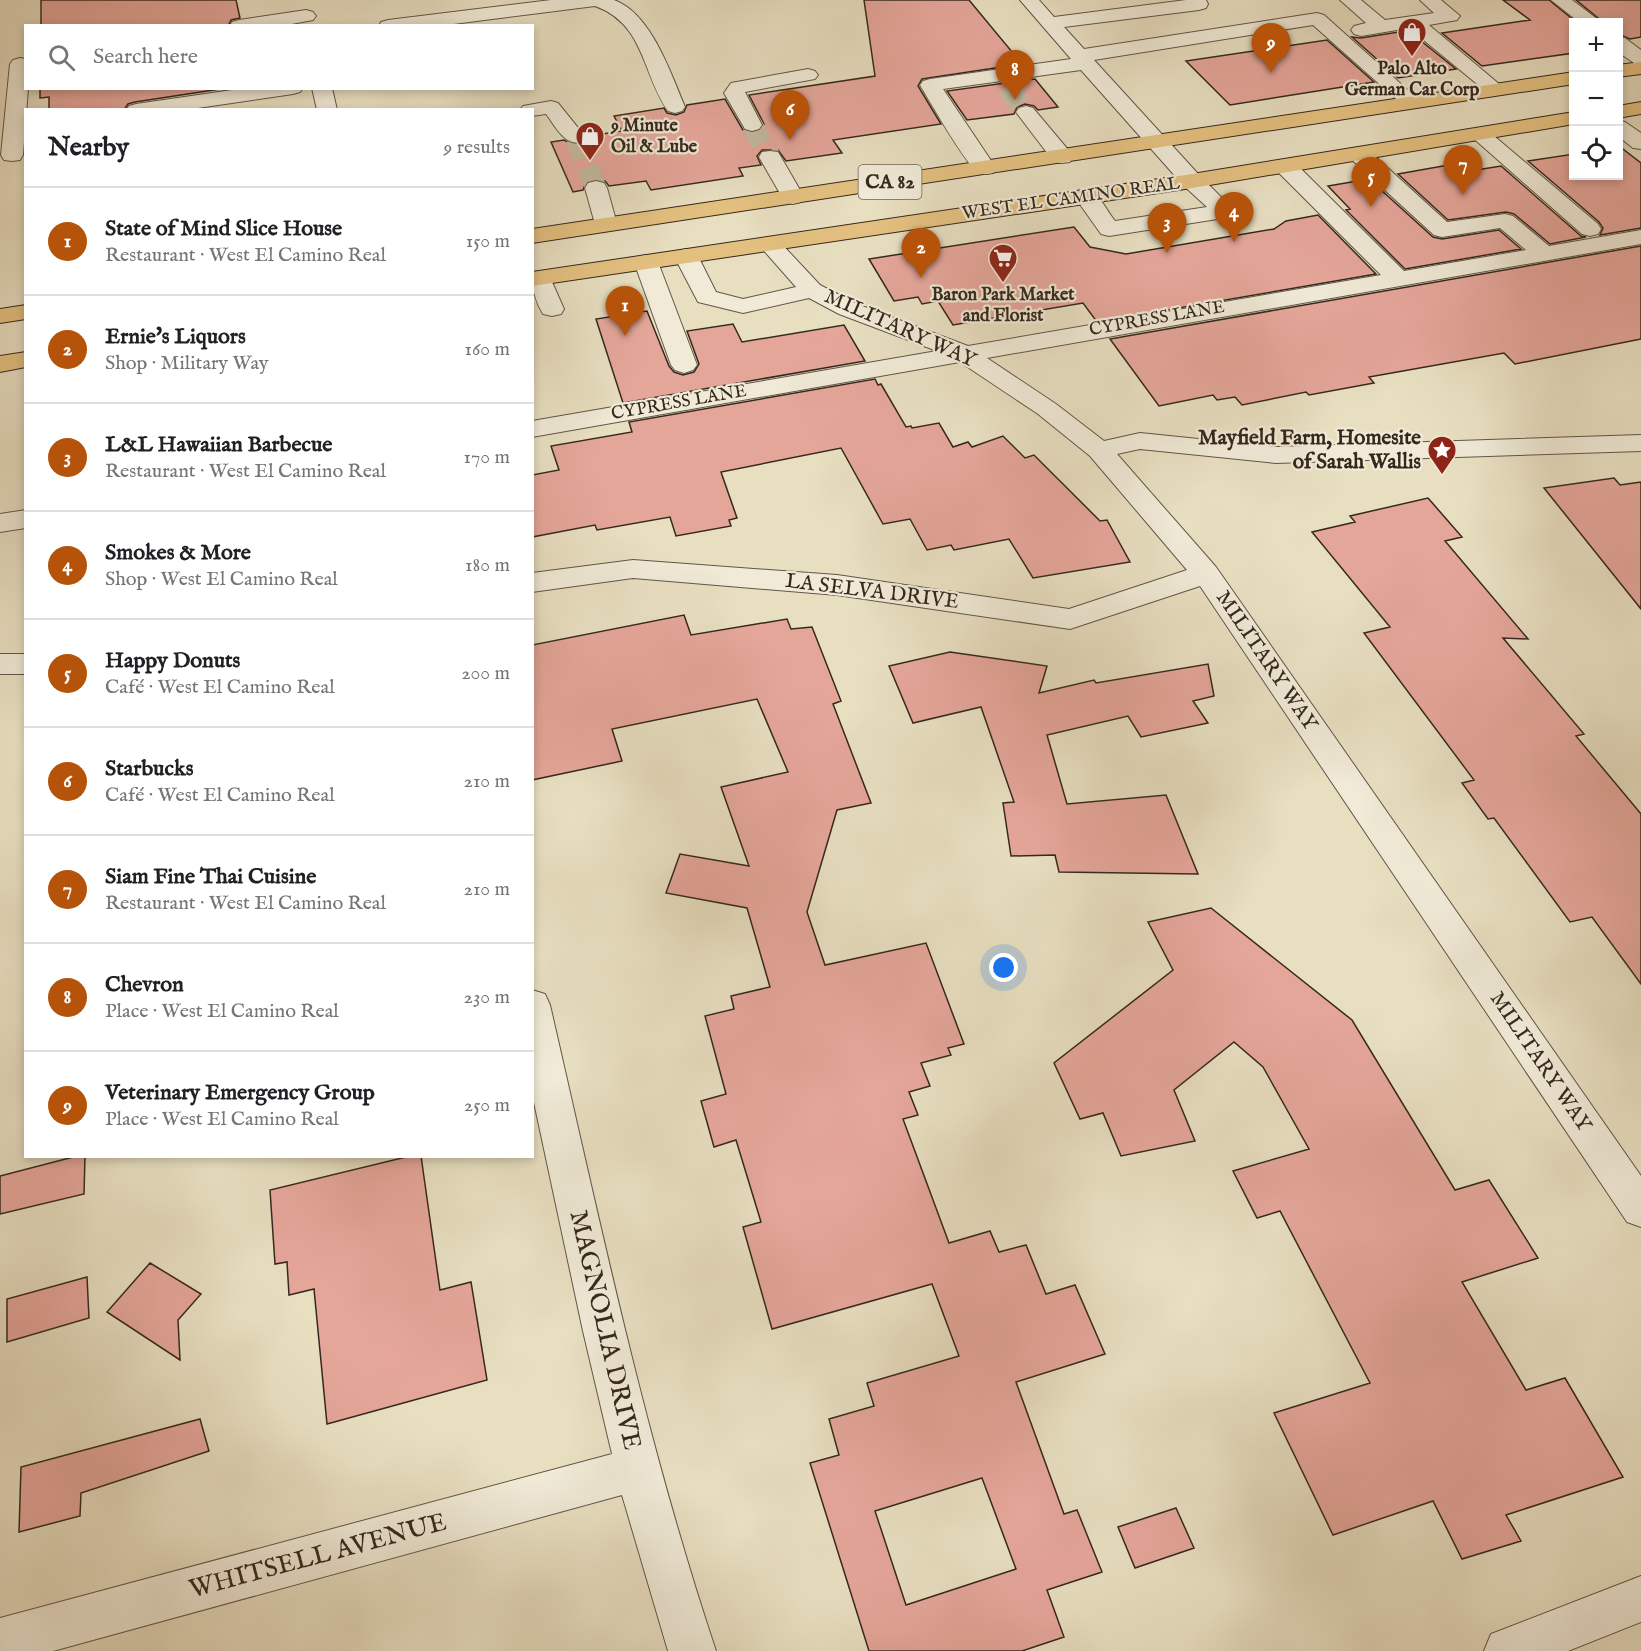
<!DOCTYPE html>
<meta charset="utf-8">
<style>
body{margin:0;font-family:"IM FELL English",serif;background:#f2f2f2;color:#202124}
.controls{position:absolute;right:18px;top:18px;display:grid;overflow:hidden;border-radius:0px;box-shadow:0 3px 9px #0003}
.controls button{width:54px;height:54px;display:grid;place-items:center;padding:0;border:0;border-bottom:2px solid #e0e0e0;background:#fff;color:#202124;font:30px sans-serif}
.you{position:absolute;left:1004px;top:968px;width:21px;height:21px;margin:-15px;border:4px solid #fff;border-radius:50%;background:#1a73e8;box-shadow:0 0 0 9px #1a73e833}
.badge{display:grid;place-items:center;width:39px;height:39px;border-radius:50%;background:#b45309;color:#fff;font-size:20px;font-weight:700}
.pin{position:absolute;translate:-50% -50px;filter:drop-shadow(0 2px 3px #0008)}
.pin::after{content:'';position:absolute;top:32px;width:21px;height:18px;background:inherit;clip-path:polygon(0 0,100% 0,50% 100%)}
.list{margin:0;padding:0;list-style:none}
h2{display:flex;justify-content:space-between;align-items:center;height:78px;margin:0;padding:0 24px;font-size:26px}
h2 small{font-size:20px;font-weight:400;color:#757577}
.list li{display:grid;grid-template-columns:39px 1fr auto;gap:18px;align-items:center;box-sizing:border-box;height:108px;padding:0 24px;border-top:2px solid #e0e0e0}
.list b{display:block;font-size:22px;white-space:nowrap}
.list p{margin:0;font-size:20px;white-space:nowrap;color:#757577}
.list em{font-size:20px;font-style:normal;color:#757577}
.icon{flex:none;width:33px;height:33px;fill:none;stroke:currentColor;stroke-width:2;stroke-linecap:round;stroke-linejoin:round}
.map{position:relative;flex:none;width:1641px;height:1651px;overflow:hidden}
.search{position:absolute;background:#fff;box-shadow:0 3px 9px #0003;left:24px;top:24px;width:510px;height:66px;display:flex;align-items:center;gap:15px;box-sizing:border-box;padding:0 21px;border-radius:0px;color:#757577;font-size:22px}
.panel{position:absolute;background:#fff;box-shadow:0 3px 9px #0003;left:24px;top:108px;width:510px;height:1050px;border-radius:0px}
.map>svg:first-child{display:block}
</style>
<div class="map">
<svg width="1641" height="1651" viewBox="0 0 1641 1651">
<rect width="100%" height="100%" fill="#e8dfc1"/>
<filter id="stains"><feTurbulence type="fractalNoise" baseFrequency=".00333" numOctaves="4"/><feColorMatrix values="0 0 0 0 .2 0 0 0 0 .09 0 0 0 0 .02 0 0 0 .5 -.17"/></filter>
<radialGradient id="worn" r=".72"><stop offset=".6" stop-color="#630" stop-opacity="0"/><stop offset="1" stop-color="#630" stop-opacity=".3"/></radialGradient>
<path fill="#e5a69a" stroke="#35281e" stroke-width="1.5" fill-rule="evenodd" d="M 41,0 L 236,0 L 240,18 L 231,20 L 228,26 L 41,26 Z
M 864,0 L 969,0 L 1022,64 L 922,79 L 918,86 L 941,124 L 833,140 L 842,153 L 786,161 L 778,150 L 762,150 L 757,156 L 761,165 L 739,168 L 743,176 L 651,190 L 646,181 L 609,186 L 605,181 L 595,179 L 586,182 L 583,190 L 573,192 L 551,142 L 564,140 L 571,144 L 583,144 L 589,140 L 588,136 L 622,131 L 614,116 L 664,108 L 667,113 L 676,115 L 684,112 L 687,105 L 725,99 L 743,130 L 753,133 L 761,130 L 764,124 L 749,95 L 875,76 Z
M 1503,0 L 1549,0 L 1576,22 L 1574,22 L 1574,53 L 1482,66 L 1442,33 L 1530,20 Z
M 1576,0 L 1641,0 L 1641,37 L 1630,39 L 1618,34 L 1618,22 L 1603,22 Z
M 1405,31 L 1413,37 L 1416,37 L 1456,69 L 1398,78 L 1352,37 L 1361,38 Z
M 1327,40 L 1374,82 L 1230,105 L 1186,61 Z
M 1035,79 L 1058,107 L 1038,110 L 1034,106 L 1025,104 L 1017,107 L 1014,114 L 967,120 L 947,91 Z
M 40,88 L 227,88 L 135,102 L 128,104 L 124,110 L 49,110 L 49,97 L 40,98 Z
M 1619,146 L 1641,163 L 1641,228 L 1600,235 L 1603,228 L 1599,222 L 1528,161 L 1574,154 L 1574,176 L 1618,176 Z
M 1454,164 L 1464,172 L 1501,166 L 1581,236 L 1586,237 L 1550,244 L 1514,214 L 1506,212 L 1448,220 L 1398,174 Z
M 1369,179 L 1433,237 L 1442,239 L 1499,230 L 1521,249 L 1405,269 L 1346,210 L 1350,209 L 1328,186 Z
M 1318,215 L 1376,274 L 1097,322 L 1083,303 L 953,325 L 938,301 L 922,304 L 918,297 L 894,301 L 869,259 L 1074,227 L 1090,247 L 1126,254 L 1274,229 L 1286,221 Z
M 1641,246 L 1641,339 L 1515,364 L 1504,353 L 1369,377 L 1374,383 L 1309,395 L 1306,392 L 1242,405 L 1235,397 L 1217,400 L 1213,395 L 1159,406 L 1110,339 Z
M 647,311 L 669,366 L 674,372 L 683,375 L 694,372 L 699,364 L 687,331 L 733,324 L 742,342 L 844,325 L 865,361 L 623,403 L 596,319 Z
M 875,379 L 878,385 L 881,384 L 906,427 L 911,426 L 912,428 L 939,423 L 953,447 L 968,442 L 972,447 L 1003,436 L 1025,458 L 1034,455 L 1100,521 L 1107,520 L 1130,562 L 1033,578 L 1009,539 L 954,550 L 951,545 L 927,550 L 910,519 L 883,524 L 841,448 L 721,472 L 737,518 L 729,520 L 731,526 L 676,536 L 670,517 L 597,530 L 595,525 L 532,537 L 532,475 L 559,470 L 551,446 L 632,432 L 629,422 Z
M 1614,478 L 1620,485 L 1641,482 L 1641,609 L 1544,488 Z
M 1428,498 L 1462,537 L 1445,541 L 1528,639 L 1503,638 L 1584,734 L 1576,736 L 1641,814 L 1641,984 L 1592,917 L 1570,922 L 1494,818 L 1488,819 L 1462,783 L 1474,780 L 1364,633 L 1390,627 L 1312,532 L 1355,522 L 1350,516 Z
M 684,615 L 691,635 L 787,619 L 791,629 L 812,627 L 841,701 L 833,704 L 871,803 L 837,810 L 807,912 L 825,965 L 926,943 L 964,1044 L 948,1048 L 951,1055 L 921,1063 L 930,1086 L 909,1092 L 918,1115 L 903,1119 L 949,1243 L 990,1231 L 999,1252 L 1026,1245 L 1046,1294 L 1075,1285 L 1105,1354 L 1016,1382 L 1064,1514 L 1077,1510 L 1102,1572 L 1047,1590 L 1064,1637 L 1022,1651 L 869,1651 L 810,1463 L 839,1455 L 829,1419 L 874,1406 L 867,1383 L 959,1356 L 932,1284 L 772,1329 L 743,1227 L 761,1222 L 736,1140 L 714,1147 L 701,1101 L 726,1094 L 705,1016 L 734,1009 L 731,996 L 770,987 L 747,908 L 666,893 L 680,854 L 749,866 L 721,787 L 788,772 L 757,699 L 612,729 L 622,761 L 532,780 L 532,645 ZM 982,1478 L 1016,1569 L 906,1605 L 875,1511 Z
M 950,652 L 1047,666 L 1039,693 L 1094,680 L 1096,683 L 1208,664 L 1214,696 L 1193,701 L 1208,723 L 1141,737 L 1128,716 L 1047,735 L 1067,804 L 1166,795 L 1198,874 L 1059,872 L 1055,855 L 1011,856 L 1003,803 L 1014,802 L 981,707 L 913,723 L 889,666 Z
M 1211,908 L 1352,1020 L 1455,1190 L 1489,1180 L 1538,1258 L 1462,1282 L 1526,1390 L 1565,1378 L 1623,1477 L 1506,1515 L 1521,1541 L 1462,1559 L 1433,1501 L 1333,1535 L 1274,1413 L 1370,1383 L 1280,1211 L 1257,1218 L 1233,1171 L 1309,1149 L 1263,1067 L 1234,1042 L 1174,1090 L 1195,1141 L 1121,1156 L 1103,1113 L 1080,1119 L 1054,1063 L 1173,970 L 1148,922 Z
M 77,1156 L 85,1156 L 84,1194 L 0,1214 L 0,1176 Z
M 410,1156 L 421,1156 L 440,1290 L 471,1282 L 487,1380 L 327,1424 L 314,1289 L 289,1295 L 287,1262 L 275,1264 L 270,1190 Z
M 150,1263 L 201,1294 L 178,1320 L 180,1360 L 107,1312 Z
M 87,1277 L 89,1318 L 7,1342 L 7,1299 Z
M 200,1419 L 209,1451 L 81,1493 L 80,1516 L 19,1532 L 21,1467 Z
M 1176,1508 L 1194,1548 L 1135,1568 L 1118,1527 Z"/>
<g fill="none" stroke-linecap="round" stroke-linejoin="round">
<path stroke="#c4baa0" stroke-width="21" stroke-dasharray="21 10" stroke-linecap="butt" d="M 1007,88 L 1026,112
M 752,125 L 770,157
M 576,138 L 596,188"/>
<g stroke="#625647" stroke-width="2">
<path id="minor" d="M 551,0 L 614,0 C 651,13 671,74 685,107 L 682,111 L 675,113 L 668,111 C 642,74 645,24 595,6 L 438,26 L 379,26 L 381,22 L 388,20 Z
M 1020,0 L 1039,0 L 1054,17 L 1186,0 L 1206,0 L 1208,4 L 1206,8 L 1199,10 L 1064,27 L 1084,49 L 1317,13 L 1324,15 L 1421,102 L 1418,106 L 1411,108 L 1404,106 L 1313,25 L 1094,60 L 1200,176 L 1235,211 L 1232,216 L 1224,218 L 1109,236 L 1101,234 L 1074,196 L 1077,191 C 1097,186 1104,207 1115,221 L 1207,207 L 1184,186 L 1081,70 L 943,89 L 996,168 L 993,173 C 988,174 983,175 979,173 C 967,167 929,100 920,85 L 923,81 L 930,79 L 1071,59 Z
M 1340,0 L 1361,0 L 1385,20 L 1434,13 L 1420,0 L 1441,0 L 1460,16 L 1457,20 L 1429,25 L 1505,89 L 1502,93 L 1488,93 L 1409,28 L 1361,36 L 1354,34 L 1351,30 L 1354,26 L 1366,23 Z
M 1551,0 L 1572,0 L 1601,22 L 1579,22 Z
M 306,10 L 313,12 L 316,16 L 313,20 L 281,26 L 230,26 L 232,22 L 239,20 Z
M 1618,36 L 1625,38 L 1641,50 L 1641,65 L 1634,63 L 1618,52 Z
M 20,58 L 26,59 L 26,88 L 28,88 L 23,155 L 20,160 L 12,161 L 4,160 L 1,155 L 10,64 L 13,60 Z
M 808,69 L 815,71 L 818,75 L 815,79 L 745,92 L 762,125 L 759,129 L 752,131 L 745,129 L 724,93 L 731,83 Z
M 246,88 L 303,88 L 300,92 L 293,94 L 184,110 L 126,110 L 129,106 L 136,104 Z
M 312,88 L 332,88 L 337,110 L 317,110 Z
M 551,101 L 558,103 L 583,134 L 587,138 L 583,142 C 565,147 556,127 546,114 L 532,116 L 532,110 L 520,110 L 523,106 Z
M 1026,106 L 1033,108 L 1070,152 L 1073,157 L 1070,162 L 1062,163 L 1054,162 L 1019,116 L 1016,112 L 1019,108 Z
M 1618,120 L 1625,122 L 1641,133 L 1641,149 L 1633,148 L 1618,136 Z
M 1480,128 L 1487,130 L 1598,224 L 1601,229 L 1598,234 L 1590,236 L 1582,234 L 1473,138 L 1469,134 L 1473,130 Z
M 1359,148 L 1367,149 L 1447,222 L 1505,214 L 1513,216 L 1549,246 L 1641,230 L 1641,244 L 987,358 L 1056,404 L 1104,441 L 1140,433 L 1276,447 L 1641,435 L 1641,451 L 1276,463 L 1140,449 L 1117,454 L 1216,567 L 1641,1176 L 1641,1227 L 1627,1222 L 1200,586 L 1070,629 L 837,595 L 633,578 L 532,592 L 532,573 L 633,560 L 837,575 L 1069,609 L 1187,570 L 1090,456 L 1038,414 L 960,362 L 532,437 L 532,421 L 937,351 L 839,314 L 809,298 L 743,313 L 698,302 L 674,256 L 678,251 L 686,249 L 694,251 L 698,256 L 716,292 L 743,299 L 796,287 L 758,244 L 761,239 L 769,237 L 777,239 L 820,285 L 857,304 L 968,346 L 1381,275 L 1277,171 L 1274,166 L 1277,161 L 1285,160 L 1293,161 L 1404,271 L 1526,250 L 1500,228 L 1442,237 L 1434,235 L 1351,159 L 1348,154 L 1351,149 Z
M 770,151 L 778,152 L 781,157 L 804,197 L 801,202 L 793,204 L 785,202 L 782,197 L 759,157 L 762,152 Z
M 596,181 L 604,183 L 607,188 L 617,224 L 614,229 L 606,231 L 598,229 L 595,224 L 585,188 L 588,183 Z
M 646,255 L 654,257 L 658,262 L 697,365 L 693,370 L 684,373 L 675,370 L 671,365 L 634,262 L 638,257 Z
M 540,271 L 548,273 L 564,309 L 561,314 L 552,316 L 543,314 C 535,301 532,288 532,273 Z
M 26,510 L 26,528 L 0,532 L 0,514 Z
M 0,654 L 26,654 L 26,674 L 0,674 Z
M 532,990 L 545,994 L 550,1005 C 600,1222 645,1439 716,1651 L 668,1651 L 622,1495 L 53,1651 L 0,1651 L 0,1618 L 612,1454 L 583,1331 L 532,1093 Z
M 1641,1576 L 1641,1622 L 1568,1651 L 1484,1651 L 1491,1634 Z"/>
</g>
<g stroke="#35281e" stroke-width="2">
<path id="major" d="M 1641,62 L 1641,74 L 1618,77 L 1618,65 Z
M 1574,72 L 1574,84 L 532,243 L 532,229 Z
M 1641,102 L 1641,114 L 1618,118 L 1618,106 Z
M 1574,112 L 1574,124 L 1192,188 L 532,286 L 532,272 L 1192,174 Z
M 26,305 L 26,319 L 0,323 L 0,309 Z
M 26,352 L 26,367 L 0,372 L 0,356 Z"/>
</g>
<use href="#minor" fill="#f0ead7" fill-rule="evenodd"/>
<use href="#major" fill="#e4c080" fill-rule="evenodd"/>
</g>
<defs>
<g id="shop-pin" transform="scale(1.5)"><path d="M0 17L-7.5 6A9.5 9.5 0 1 1 7.5 6Z" fill="#8f2418" stroke="#f0ead7"/><path d="M-5-2.5h2.3a2.7 3.5 0 0 1 5.4 0H5L5.5 6h-11ZM-1.5-2.5h3a1.5 2.3 0 0 0-3 0Z" fill="#fff"/></g>
<g id="supermarket-pin" transform="scale(1.5)"><path d="M0 17L-7.5 6A9.5 9.5 0 1 1 7.5 6Z" fill="#8f2418" stroke="#f0ead7"/><path d="M-6-5.5h2.5l.6 2H6L4.5 2H-2.5L-4.4-4H-6ZM-1.5 3.2a1.3 1.3 0 1 0 .1 0ZM3 3.2a1.3 1.3 0 1 0 .1 0Z" fill="#fff"/></g>
<g id="sight-pin" transform="scale(1.5)"><path d="M0 17L-7.5 6A9.5 9.5 0 1 1 7.5 6Z" fill="#8f2418" stroke="#f0ead7"/><path d="M0-6L1.8-2.2L6-1.7L2.9 1.2L3.7 5.4L0 3.3L-3.7 5.4L-2.9 1.2L-6-1.7L-1.8-2.2Z" fill="#fff"/></g>
</defs>
<g fill-rule="evenodd">
<use href="#shop-pin" x="1412" y="32"/>
<use href="#shop-pin" x="590" y="136"/>
<use href="#supermarket-pin" x="1003" y="258"/>
<use href="#sight-pin" x="1442" y="450"/>
</g>
<g text-anchor="middle" dominant-baseline="central" stroke-width="4.5" stroke-linejoin="round" paint-order="stroke">
<g font-size="18" font-weight="bold" fill="#35281e" stroke="#f0ead7">
<text x="1412" y="69">Palo Alto<tspan x="1412" dy="21">German Car Corp</tspan></text>
<text x="611" y="126" text-anchor="start">9 Minute<tspan x="611" dy="21">Oil &amp; Lube</tspan></text>
<text x="1003" y="295">Baron Park Market<tspan x="1003" dy="21">and Florist</tspan></text>
</g>
<g font-size="18" fill="#35281e" stroke="#f0ead7">
<text transform="translate(1071 199) rotate(-8)">WEST EL CAMINO REAL</text>
<text transform="translate(1157 319) rotate(-10)">CYPRESS LANE</text>
<text transform="translate(679 403) rotate(-10)">CYPRESS LANE</text>
</g>
<rect fill="#f0ead7" stroke="#6d6256" stroke-width="1.5" x="858.5" y="165" width="63" height="34" rx="4.5"/>
<g font-size="20" font-weight="bold" fill="#35281e">
<text x="890" y="182">CA 82</text>
</g>
<g font-size="21" fill="#35281e" stroke="#f0ead7">
<text transform="translate(900 329) rotate(24)">MILITARY WAY</text>
<text transform="translate(872 592) rotate(7)">LA SELVA DRIVE</text>
<text transform="translate(1266 661) rotate(56)">MILITARY WAY</text>
<text transform="translate(1540 1062) rotate(56)">MILITARY WAY</text>
</g>
<g font-size="21" font-weight="bold" fill="#35281e" stroke="#f0ead7" text-anchor="end">
<text x="1421" y="438">Mayfield Farm, Homesite<tspan x="1421" dy="24">of Sarah Wallis</tspan></text>
</g>
<g font-size="26" fill="#35281e" stroke="#f0ead7">
<text transform="translate(605 1330) rotate(77)">MAGNOLIA DRIVE</text>
<text transform="translate(318 1556) rotate(-15)">WHITSELL AVENUE</text>
</g>
</g>
<rect width="100%" height="100%" filter="url(#stains)"/>
<rect width="100%" height="100%" fill="url(#worn)"/>
</svg>
<div class="controls">
<button>+</button>
<button>−</button>
<button><svg class="icon" aria-label="locate" viewBox="0 0 24 24"><circle cx="12" cy="12" r="6"/><path d="M12 2v4M12 18v4M2 12h4M18 12h4"/></svg></button>
</div>
<div class="you"></div>
<div class="pin badge" style="left:625px;top:336px">1</div>
<div class="pin badge" style="left:921px;top:278px">2</div>
<div class="pin badge" style="left:1167px;top:253px">3</div>
<div class="pin badge" style="left:1234px;top:242px">4</div>
<div class="pin badge" style="left:1371px;top:207px">5</div>
<div class="pin badge" style="left:790px;top:140px">6</div>
<div class="pin badge" style="left:1463px;top:195px">7</div>
<div class="pin badge" style="left:1015px;top:100px">8</div>
<div class="pin badge" style="left:1271px;top:73px">9</div>
<div class="search"><svg class="icon" aria-label="search" viewBox="0 0 24 24"><circle cx="10" cy="10" r="6"/><path d="M15 15l6 6"/></svg>Search here</div>
<section class="panel">
<h2>Nearby<small>9 results</small></h2>
<ul class="list">
<li><span class="badge">1</span><div><b>State of Mind Slice House</b><p>Restaurant · West El Camino Real</p></div><em>150 m</em></li>
<li><span class="badge">2</span><div><b>Ernie's Liquors</b><p>Shop · Military Way</p></div><em>160 m</em></li>
<li><span class="badge">3</span><div><b>L&amp;L Hawaiian Barbecue</b><p>Restaurant · West El Camino Real</p></div><em>170 m</em></li>
<li><span class="badge">4</span><div><b>Smokes &amp; More</b><p>Shop · West El Camino Real</p></div><em>180 m</em></li>
<li><span class="badge">5</span><div><b>Happy Donuts</b><p>Café · West El Camino Real</p></div><em>200 m</em></li>
<li><span class="badge">6</span><div><b>Starbucks</b><p>Café · West El Camino Real</p></div><em>210 m</em></li>
<li><span class="badge">7</span><div><b>Siam Fine Thai Cuisine</b><p>Restaurant · West El Camino Real</p></div><em>210 m</em></li>
<li><span class="badge">8</span><div><b>Chevron</b><p>Place · West El Camino Real</p></div><em>230 m</em></li>
<li><span class="badge">9</span><div><b>Veterinary Emergency Group</b><p>Place · West El Camino Real</p></div><em>250 m</em></li>
</ul>
</section>
</div>
